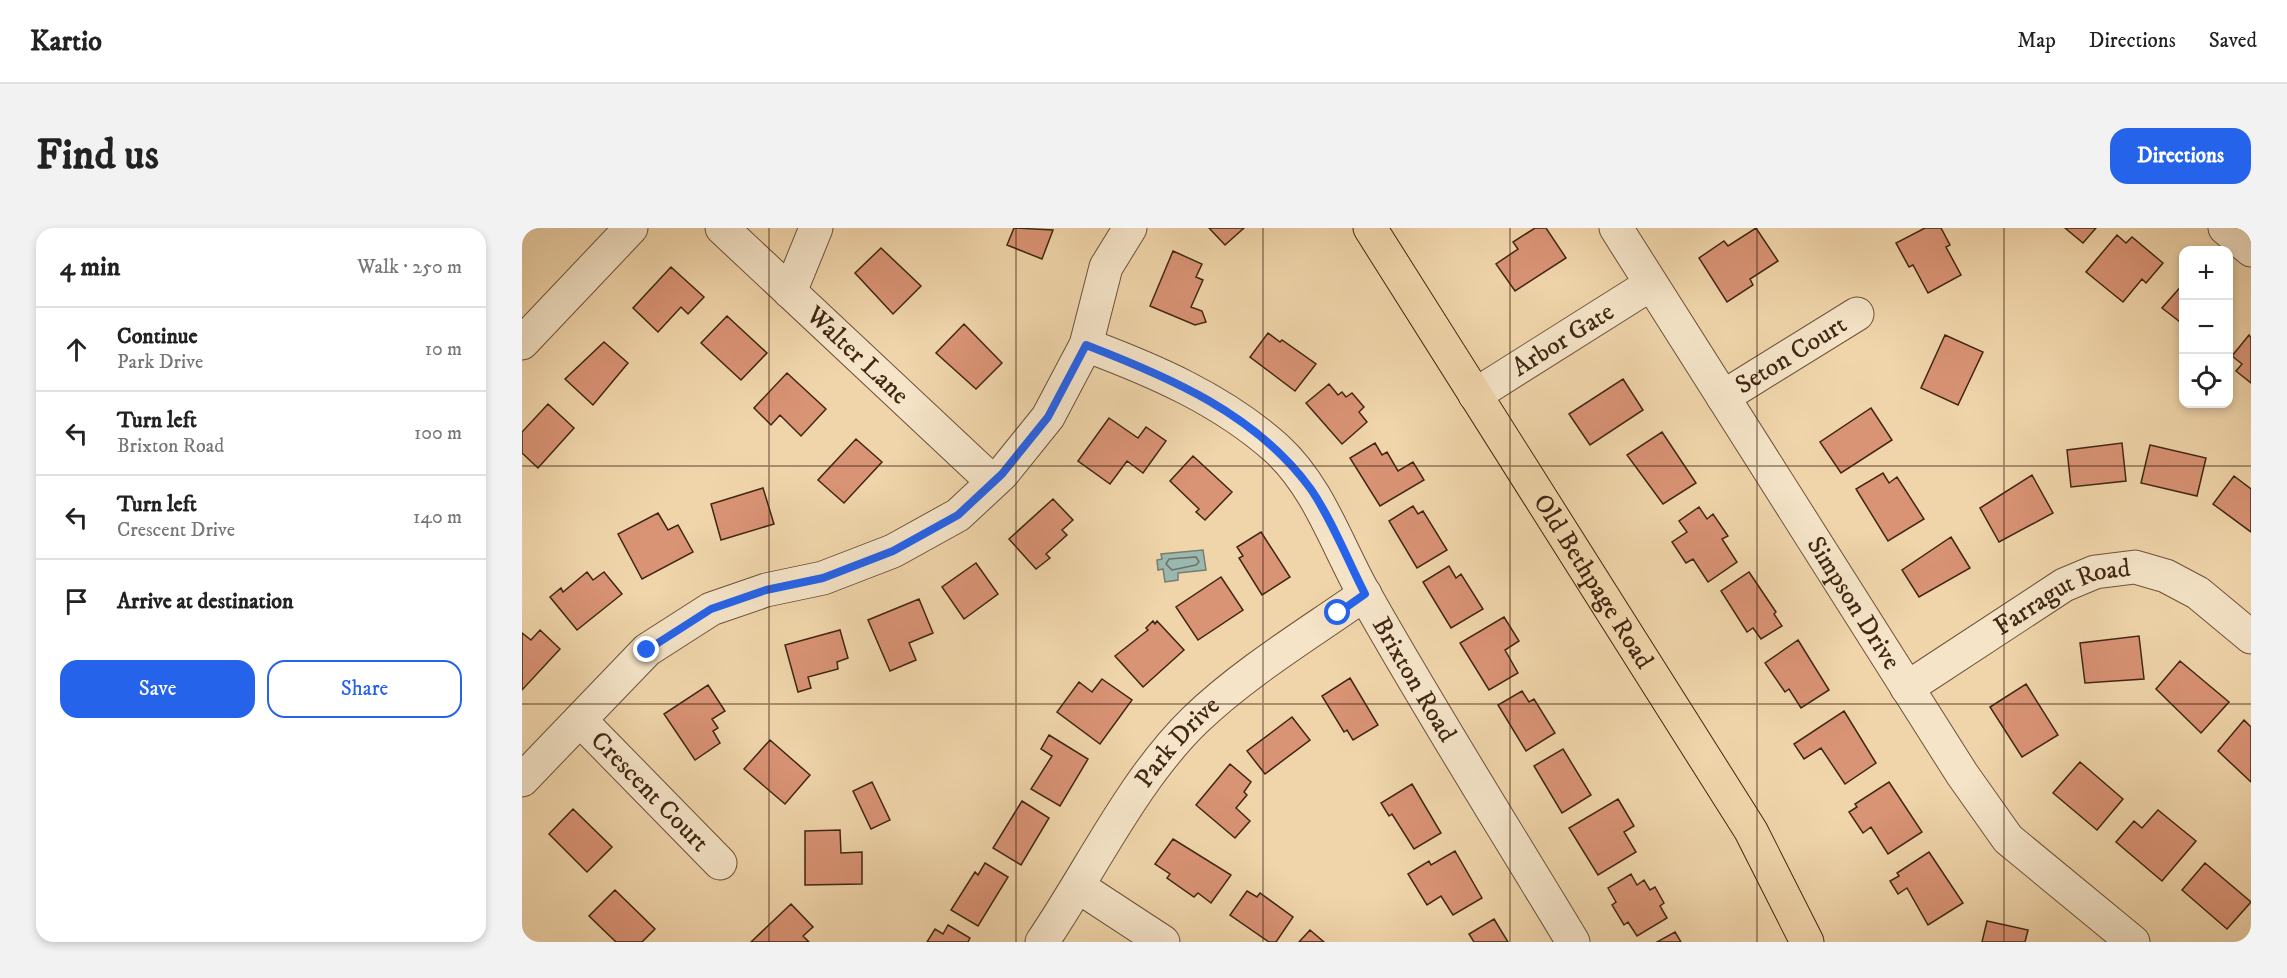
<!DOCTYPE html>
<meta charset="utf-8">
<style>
body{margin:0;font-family:"IM FELL DW Pica",serif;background:#f2f2f2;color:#222}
.controls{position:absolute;right:18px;top:18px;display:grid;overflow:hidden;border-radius:12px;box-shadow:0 3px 9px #0003}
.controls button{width:54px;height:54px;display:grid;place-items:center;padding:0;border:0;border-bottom:2px solid #e0e0e0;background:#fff;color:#222;font:30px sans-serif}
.stop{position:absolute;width:18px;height:18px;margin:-14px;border:4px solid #2563eb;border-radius:50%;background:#fff}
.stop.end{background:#2563eb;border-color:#fff;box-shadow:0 2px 6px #0008}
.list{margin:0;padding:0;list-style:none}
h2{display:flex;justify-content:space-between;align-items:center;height:78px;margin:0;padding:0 24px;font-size:26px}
h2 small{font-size:20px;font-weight:400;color:#767676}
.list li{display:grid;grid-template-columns:39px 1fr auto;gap:18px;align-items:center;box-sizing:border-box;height:84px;padding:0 24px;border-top:2px solid #e0e0e0}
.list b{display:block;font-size:22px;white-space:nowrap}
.list p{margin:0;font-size:20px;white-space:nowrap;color:#767676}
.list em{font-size:20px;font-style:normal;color:#767676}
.actions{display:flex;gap:12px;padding:18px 24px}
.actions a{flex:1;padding:14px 0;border:2px solid #2563eb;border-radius:18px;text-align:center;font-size:21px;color:#2563eb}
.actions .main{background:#2563eb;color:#fff}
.icon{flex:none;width:33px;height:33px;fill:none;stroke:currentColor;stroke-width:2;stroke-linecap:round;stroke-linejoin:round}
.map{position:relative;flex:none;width:1729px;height:714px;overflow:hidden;border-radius:18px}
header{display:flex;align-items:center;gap:36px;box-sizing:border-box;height:84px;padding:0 30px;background:#fff;border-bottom:2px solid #e0e0e0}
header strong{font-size:28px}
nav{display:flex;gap:33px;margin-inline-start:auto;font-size:21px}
.intro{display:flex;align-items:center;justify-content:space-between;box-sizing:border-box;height:144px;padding:0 36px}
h1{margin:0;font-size:42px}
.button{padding:15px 27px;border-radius:18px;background:#2563eb;color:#fff;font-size:21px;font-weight:700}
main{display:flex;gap:36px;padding:0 36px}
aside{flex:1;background:#fff;border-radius:18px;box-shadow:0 3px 9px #0003}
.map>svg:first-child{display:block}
</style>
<header>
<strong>Kartio</strong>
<nav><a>Map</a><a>Directions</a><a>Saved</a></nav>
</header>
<div class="intro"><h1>Find us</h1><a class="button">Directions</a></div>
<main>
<aside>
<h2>4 min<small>Walk · 250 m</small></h2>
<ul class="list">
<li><svg class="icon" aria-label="ahead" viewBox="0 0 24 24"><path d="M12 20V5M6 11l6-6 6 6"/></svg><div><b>Continue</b><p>Park Drive</p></div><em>10 m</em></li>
<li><svg class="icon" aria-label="left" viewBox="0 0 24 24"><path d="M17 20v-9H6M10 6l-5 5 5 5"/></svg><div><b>Turn left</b><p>Brixton Road</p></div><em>100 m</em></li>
<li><svg class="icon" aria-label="left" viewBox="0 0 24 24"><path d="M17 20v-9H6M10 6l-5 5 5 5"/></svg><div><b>Turn left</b><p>Crescent Drive</p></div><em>140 m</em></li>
<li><svg class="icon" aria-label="arrive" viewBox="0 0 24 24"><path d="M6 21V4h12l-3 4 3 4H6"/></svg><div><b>Arrive at destination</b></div></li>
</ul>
<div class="actions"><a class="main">Save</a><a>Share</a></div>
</aside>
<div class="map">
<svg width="1729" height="714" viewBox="0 0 1729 714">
<rect width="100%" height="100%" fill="#f0d5aa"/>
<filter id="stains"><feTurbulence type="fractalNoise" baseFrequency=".00333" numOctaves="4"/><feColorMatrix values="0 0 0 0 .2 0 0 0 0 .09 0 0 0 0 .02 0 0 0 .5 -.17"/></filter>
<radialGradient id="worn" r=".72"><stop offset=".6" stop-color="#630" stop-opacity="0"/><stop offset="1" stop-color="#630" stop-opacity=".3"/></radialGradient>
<path fill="#9bb8af" stroke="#777e71" stroke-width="1.5" d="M 681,322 L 684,342 L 656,345 L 656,352 L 643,354 L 641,341 L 636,342 L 635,332 L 640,331 L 639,326 Z"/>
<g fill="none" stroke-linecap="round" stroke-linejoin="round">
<path stroke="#6e7061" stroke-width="1.5" d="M 674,329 L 677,334 L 674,337 L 650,342 L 644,336 L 647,331 Z"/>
</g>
<path fill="#d99375" stroke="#412713" stroke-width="1.5" d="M 492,0 L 531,2 L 520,31 L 485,17 Z
M 687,0 L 722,0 L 703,17 Z
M 1013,0 L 1024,0 L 1044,30 L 993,63 L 974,36 L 996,21 L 991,14 Z
M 1234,0 L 1256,33 L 1228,51 L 1231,57 L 1205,74 L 1177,30 L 1202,13 L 1206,18 Z
M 1403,0 L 1419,0 L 1428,17 L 1424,19 L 1439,47 L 1406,65 L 1391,37 L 1387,39 L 1374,15 Z
M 1543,0 L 1574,0 L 1561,15 Z
M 1595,7 L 1604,15 L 1610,9 L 1641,35 L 1624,55 L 1620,51 L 1601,74 L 1564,44 Z
M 359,20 L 399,58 L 371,86 L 333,45 Z
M 651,23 L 680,36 L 674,49 L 681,52 L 669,79 L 680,83 L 684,94 L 673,97 L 628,78 Z
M 149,39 L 182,69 L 166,86 L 159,79 L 136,104 L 111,80 Z
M 1662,55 L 1662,97 L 1640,80 Z
M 205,88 L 245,125 L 219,152 L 179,115 Z
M 442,96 L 480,135 L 454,161 L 414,125 Z
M 746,105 L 758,114 L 760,112 L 794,136 L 773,163 L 728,129 Z
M 1423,107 L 1461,124 L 1436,177 L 1399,160 Z
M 1727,107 L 1729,110 L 1729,155 L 1714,143 L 1720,136 L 1710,128 Z
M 82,114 L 106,135 L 71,177 L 43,151 Z
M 265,145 L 304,181 L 279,208 L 258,187 L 249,197 L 232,180 Z
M 1101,151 L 1121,182 L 1068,217 L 1047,186 Z
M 807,156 L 816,167 L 820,164 L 824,169 L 830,165 L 842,179 L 837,184 L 845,194 L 820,216 L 784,175 Z
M 26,176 L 52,200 L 16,240 L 0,225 L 0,204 Z
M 1349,180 L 1370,212 L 1319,245 L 1298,214 Z
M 587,190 L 616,210 L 624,199 L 644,213 L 621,245 L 605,233 L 588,256 L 556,233 Z
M 1140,204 L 1174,255 L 1141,276 L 1105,227 Z
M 334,211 L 360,234 L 322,275 L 296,252 Z
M 853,215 L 860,227 L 865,224 L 876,243 L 891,234 L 902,252 L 858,278 L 828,230 Z
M 1600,215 L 1604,253 L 1549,259 L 1545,222 Z
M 1628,217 L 1684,230 L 1675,268 L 1619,255 Z
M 671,228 L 710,264 L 683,292 L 674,284 L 677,281 L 648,253 Z
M 1361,245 L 1367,255 L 1375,249 L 1402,291 L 1366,313 L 1334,261 Z
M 1510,247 L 1531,285 L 1477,314 L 1458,280 Z
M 1712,248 L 1729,261 L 1729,304 L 1691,276 Z
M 241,260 L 252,296 L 199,312 L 189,276 Z
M 531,271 L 551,292 L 540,302 L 545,307 L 524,326 L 528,330 L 514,341 L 487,311 Z
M 891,278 L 896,286 L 901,283 L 925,322 L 895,340 L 867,293 Z
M 1177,279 L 1185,291 L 1191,286 L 1206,308 L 1200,311 L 1215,334 L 1186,354 L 1171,331 L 1164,335 L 1150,314 L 1165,304 L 1157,293 Z
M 136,285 L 146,302 L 156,297 L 171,324 L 120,351 L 96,306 Z
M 739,304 L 768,349 L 740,367 L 717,330 L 721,328 L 715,319 Z
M 1429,309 L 1448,340 L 1397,369 L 1380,342 Z
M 454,335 L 476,366 L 442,391 L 420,359 Z
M 927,338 L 934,350 L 939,346 L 961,381 L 929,400 L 901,354 Z
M 65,344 L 71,352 L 82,344 L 100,366 L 55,402 L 28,369 L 39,360 L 41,364 Z
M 1227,344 L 1254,384 L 1252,386 L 1260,398 L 1239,411 L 1231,400 L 1225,404 L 1199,363 Z
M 699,349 L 721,382 L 676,412 L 654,379 Z
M 397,371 L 411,405 L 387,415 L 394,432 L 368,443 L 346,392 Z
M 982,389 L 997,413 L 983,422 L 996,445 L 967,462 L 938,415 Z
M 631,393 L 633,396 L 635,393 L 662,422 L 621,459 L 593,428 L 626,402 L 624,400 Z
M 18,402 L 38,421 L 0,462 L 0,405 L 9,412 Z
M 318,402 L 326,430 L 315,434 L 316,441 L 286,449 L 289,460 L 276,464 L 263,417 Z
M 1617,408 L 1622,451 L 1563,455 L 1558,415 Z
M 1276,412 L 1307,462 L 1279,480 L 1267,461 L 1263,464 L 1243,435 Z
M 1658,433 L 1707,474 L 1679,505 L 1634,461 Z
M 828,450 L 856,497 L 831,512 L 825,502 L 822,504 L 800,468 Z
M 580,451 L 610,472 L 578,516 L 535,484 L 557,454 L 570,464 Z
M 1504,456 L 1536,507 L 1500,529 L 1468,479 Z
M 186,457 L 203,483 L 190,491 L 196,500 L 191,503 L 198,515 L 173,532 L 142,486 Z
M 1000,463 L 1007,474 L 1012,471 L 1033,505 L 1004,523 L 976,477 Z
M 1322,483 L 1354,535 L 1323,556 L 1299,520 L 1282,531 L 1272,516 Z
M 770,489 L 788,512 L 743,546 L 725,523 Z
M 1722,492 L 1729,499 L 1729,554 L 1696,523 Z
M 527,507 L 566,531 L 538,578 L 509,561 L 530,528 L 519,521 Z
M 248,512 L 288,547 L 263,576 L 222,541 Z
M 1041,521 L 1069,567 L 1040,585 L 1012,538 Z
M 1558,534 L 1601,571 L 1575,602 L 1531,565 Z
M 708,536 L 729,554 L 722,564 L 725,567 L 714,580 L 728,593 L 713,610 L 674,577 Z
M 350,554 L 368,592 L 349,601 L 331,563 Z
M 1367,554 L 1400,604 L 1366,626 L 1349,599 L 1341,605 L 1327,584 L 1335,579 L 1333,576 Z
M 890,556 L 919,605 L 892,621 L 870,586 L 867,588 L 859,575 Z
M 1096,571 L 1112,598 L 1102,604 L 1114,624 L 1076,647 L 1047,600 Z
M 500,573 L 527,590 L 499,637 L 471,620 Z
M 51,581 L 90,619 L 65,644 L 27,606 Z
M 1636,582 L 1674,613 L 1640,653 L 1594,614 L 1612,593 L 1620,600 Z
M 318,602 L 319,625 L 340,624 L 340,656 L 283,657 L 283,603 Z
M 651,611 L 709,647 L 689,675 L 676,665 L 672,669 L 645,650 L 648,646 L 633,636 Z
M 933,623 L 960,670 L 931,687 L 919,668 L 905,677 L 886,646 L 907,633 L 909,637 Z
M 1407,624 L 1441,675 L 1406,697 L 1385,660 L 1376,666 L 1368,653 L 1377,648 L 1375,645 Z
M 463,635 L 486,649 L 456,698 L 429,682 L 453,644 L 456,647 Z
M 1683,635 L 1729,674 L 1705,701 L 1660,662 Z
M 1109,646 L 1115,657 L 1122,652 L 1128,662 L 1133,659 L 1142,675 L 1138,678 L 1145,690 L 1115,708 L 1106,694 L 1102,697 L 1090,677 L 1094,674 L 1086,660 Z
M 93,662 L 133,701 L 120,714 L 94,714 L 67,688 Z
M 725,663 L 735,669 L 738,665 L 771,689 L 754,714 L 747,714 L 708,687 Z
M 269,676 L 291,699 L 281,708 L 287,714 L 229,714 Z
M 972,691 L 986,714 L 952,714 L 947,706 Z
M 1465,693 L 1506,702 L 1503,714 L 1460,714 Z
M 426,697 L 448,710 L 446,714 L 405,714 L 413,701 L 421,706 Z
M 788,702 L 802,714 L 777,714 Z
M 1153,704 L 1159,714 L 1135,714 Z"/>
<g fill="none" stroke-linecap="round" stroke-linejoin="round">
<g stroke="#6d5239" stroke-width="35">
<g id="minor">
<path id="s1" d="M 200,0 L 471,254"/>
<path id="s2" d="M 1094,0 L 1440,546 L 1486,611 L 1611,714"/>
<path d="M 1703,0 L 1729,22"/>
<path d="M 268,64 L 294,0"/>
<path d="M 0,115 L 109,0"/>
<path id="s3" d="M 564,117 C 631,142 699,171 754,220 C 797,259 815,318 843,367 C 909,484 981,598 1051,714"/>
<path id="s4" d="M 953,167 L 1129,56"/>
<path id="s5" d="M 1201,169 L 1335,86"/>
<path id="s6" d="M 1385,460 L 1542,357 L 1573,344 L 1613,339 L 1644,348 L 1676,365 L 1729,409"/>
<path id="s7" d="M 58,492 L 198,635"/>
<path d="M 0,552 L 125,422 L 189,381 L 244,362 L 301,350 L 371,323 L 436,287 L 480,246 L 526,189 L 564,117 L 584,39 L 608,0"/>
<path d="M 557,659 L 641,714"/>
<path id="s8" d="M 520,714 C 569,642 611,552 673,492 C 723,444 786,406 843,366"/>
</g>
</g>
<g stroke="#412713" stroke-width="35">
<g id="major">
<path id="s9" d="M 848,0 L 1229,603 L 1285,714"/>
</g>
</g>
<use href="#minor" stroke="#f5e4c8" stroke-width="33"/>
<use href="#major" stroke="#f0d5aa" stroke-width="33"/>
</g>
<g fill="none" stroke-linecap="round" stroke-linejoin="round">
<path stroke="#2563eb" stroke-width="8" d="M 125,422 L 189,381 L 244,362 L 301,350 L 371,323 L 436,287 L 480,246 L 526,189 L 564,117 C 647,149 734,186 788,260 C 808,288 827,335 843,366 L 816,385"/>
</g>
<path fill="none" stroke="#412713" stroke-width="1.5" stroke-opacity="0.55" d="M 247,0 L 247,714M 494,0 L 494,714M 741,0 L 741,714M 988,0 L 988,714M 1235,0 L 1235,714M 1482,0 L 1482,714M 0,238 L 1729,238M 0,476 L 1729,476"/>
<g text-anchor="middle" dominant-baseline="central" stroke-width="4.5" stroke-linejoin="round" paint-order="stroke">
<g font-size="26" fill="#412713" stroke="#f5e4c8">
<text stroke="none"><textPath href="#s4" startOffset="104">Arbor Gate</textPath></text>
<text stroke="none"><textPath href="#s1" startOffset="186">Walter Lane</textPath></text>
<text stroke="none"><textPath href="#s5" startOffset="80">Seton Court</textPath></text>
<text stroke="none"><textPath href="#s9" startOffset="418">Old Bethpage Road</textPath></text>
<text stroke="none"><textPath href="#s2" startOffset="444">Simpson Drive</textPath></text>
<text stroke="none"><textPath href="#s6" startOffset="182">Farragut Road</textPath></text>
<text stroke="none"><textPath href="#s3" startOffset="488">Brixton Road</textPath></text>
<text stroke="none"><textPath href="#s8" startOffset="242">Park Drive</textPath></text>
<text stroke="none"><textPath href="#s7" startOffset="100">Crescent Court</textPath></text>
</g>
</g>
<rect width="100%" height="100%" filter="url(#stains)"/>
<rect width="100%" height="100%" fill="url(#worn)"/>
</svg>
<div class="controls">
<button>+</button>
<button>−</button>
<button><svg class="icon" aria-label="locate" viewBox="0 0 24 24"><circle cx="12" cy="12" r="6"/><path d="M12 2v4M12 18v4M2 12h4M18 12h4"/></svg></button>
</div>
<div class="stop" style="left:816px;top:385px"></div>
<div class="stop end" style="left:125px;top:422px"></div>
</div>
</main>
